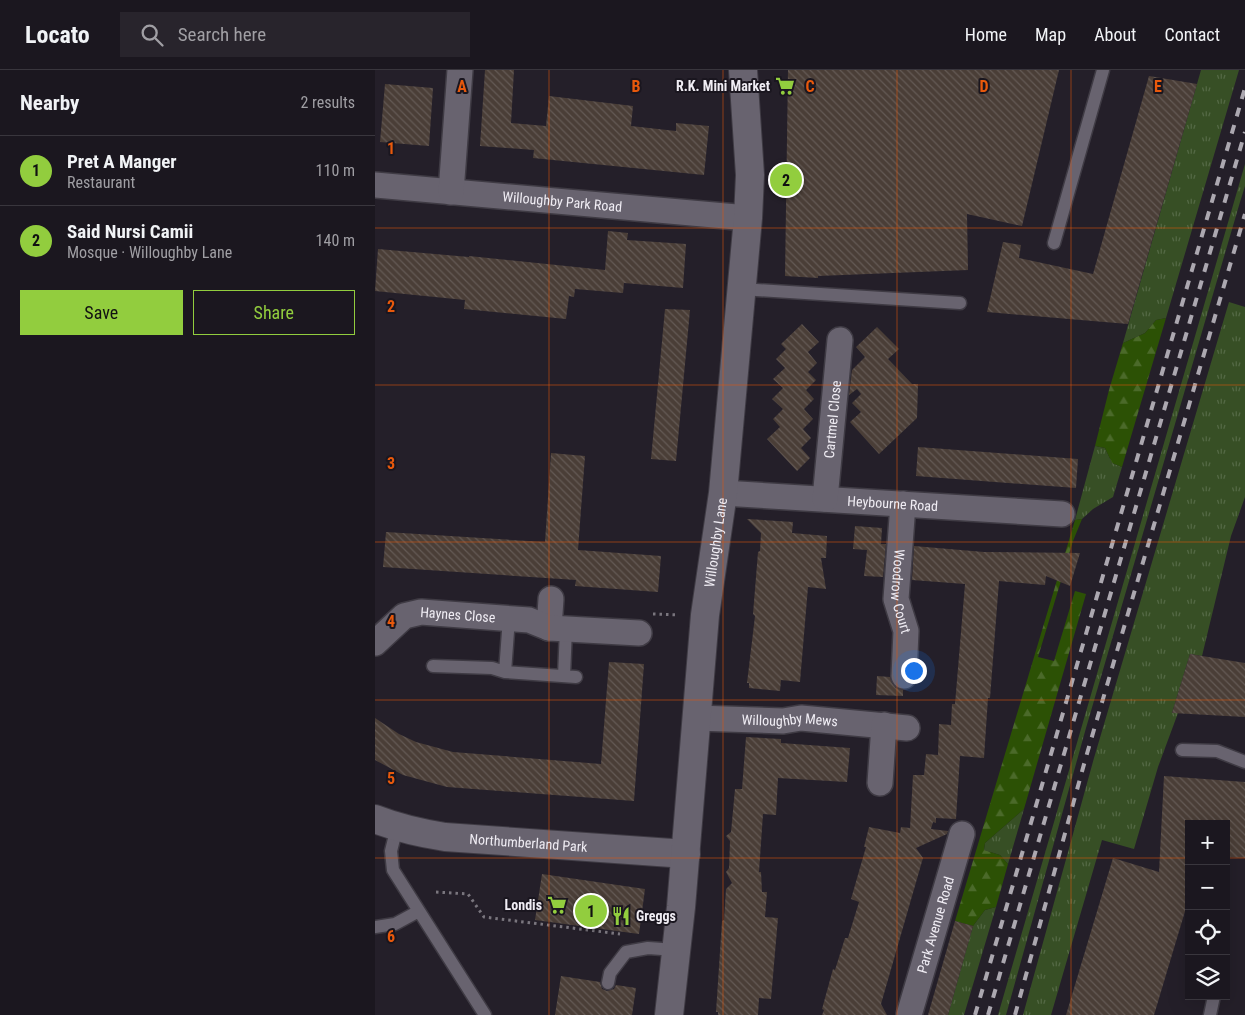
<!DOCTYPE html>
<meta charset="utf-8">
<style>
body{margin:0;font-family:"Roboto Condensed",sans-serif;background:#28242c;color:#f1f3f6}
.controls{position:absolute;right:15px;bottom:15px;display:grid;overflow:hidden;border-radius:0px;box-shadow:0 5px 20px #0002}
.controls button{width:45px;height:45px;display:grid;place-items:center;padding:0;border:0;border-bottom:1px solid #39363d;background:#1b171f;color:#f1f3f6;font:25px sans-serif}
.you{position:absolute;left:538px;top:600px;width:18px;height:18px;margin:-12px;border:4px solid #fff;border-radius:50%;background:#1a73e8;box-shadow:0 0 0 8px #1a73e833}
.badge{display:grid;place-items:center;width:32px;height:32px;border-radius:50%;background:#92cd3e;color:#111;font-size:16px;font-weight:700}
.pin{position:absolute;translate:-50% -50%;border:2px solid #fff;box-shadow:0 1px 5px #0006}
.list{margin:0;padding:0;list-style:none}
h2{display:flex;justify-content:space-between;align-items:center;height:65px;margin:0;padding:0 20px;font-size:21px}
h2 small{font-size:16px;font-weight:400;color:#a09fa4}
.list li{display:grid;grid-template-columns:32px 1fr auto;gap:15px;align-items:center;box-sizing:border-box;height:70px;padding:0 20px;border-top:1px solid #39363d}
.list b{display:block;font-size:19px;white-space:nowrap}
.list p{margin:0;font-size:16px;white-space:nowrap;color:#a09fa4}
.list em{font-size:16px;font-style:normal;color:#a09fa4}
.actions{display:flex;gap:10px;padding:15px 20px}
.actions a{flex:1;padding:11px 0;border:1px solid #92cd3e;border-radius:0px;text-align:center;font-size:18px;color:#92cd3e}
.actions .main{background:#92cd3e;color:#111}
.icon{flex:none;width:28px;height:28px;fill:none;stroke:currentColor;stroke-width:2;stroke-linecap:round;stroke-linejoin:round}
.map{position:relative;flex:none;width:870px;height:945px;overflow:hidden}
header{display:flex;align-items:center;gap:30px;box-sizing:border-box;height:70px;padding:0 25px;background:#1b171f;border-bottom:1px solid #39363d}
header strong{font-size:24px}
nav{display:flex;gap:28px;margin-inline-start:auto;font-size:18px}
.search{width:350px;height:45px;background:#28242c;display:flex;align-items:center;gap:12px;box-sizing:border-box;padding:0 18px;border-radius:0px;color:#a09fa4;font-size:19px}
main{display:flex}
aside{flex:1;background:#1b171f}
.map>svg:first-child{display:block}
</style>
<header>
<strong>Locato</strong>
<div class="search"><svg class="icon" aria-label="search" viewBox="0 0 24 24"><circle cx="10" cy="10" r="6"/><path d="M15 15l6 6"/></svg>Search here</div>
<nav><a>Home</a><a>Map</a><a>About</a><a>Contact</a></nav>
</header>
<main>
<aside>
<h2>Nearby<small>2 results</small></h2>
<ul class="list">
<li><span class="badge">1</span><div><b>Pret A Manger</b><p>Restaurant</p></div><em>110 m</em></li>
<li><span class="badge">2</span><div><b>Said Nursi Camii</b><p>Mosque · Willoughby Lane</p></div><em>140 m</em></li>
</ul>
<div class="actions"><a class="main">Save</a><a>Share</a></div>
</aside>
<div class="map">
<svg width="870" height="945" viewBox="0 0 870 945">
<defs>
<pattern id="grass-tufts" width="24" height="20" patternUnits="userSpaceOnUse" patternTransform="scale(1.25)"><rect width="24" height="20" fill="#374f25"/><path d="M3 7l-1-3M5 7V3M7 7l1-3M15 17l-1-3M17 17v-4M19 17l1-3" fill="none" stroke="#546945"/></pattern>
<pattern id="forest-firs" width="22" height="20" patternUnits="userSpaceOnUse" patternTransform="scale(1.25)"><rect width="22" height="20" fill="#2c5105"/><path d="M5 1l3.5 6h-7zM16 11l3.5 6h-7z" fill="#4b6a2a"/></pattern>
<pattern id="building-back-hatch" width="6" height="6" patternUnits="userSpaceOnUse" patternTransform="scale(1.25)"><rect width="6" height="6" fill="#4a3e37"/><path d="M-1 5l2 2M0 0l6 6M5-1l2 2" fill="none" stroke="#645a55"/></pattern>
</defs>
<rect width="100%" height="100%" fill="#241f29"/>
<path fill="url(#grass-tufts)" d="M 826,0 L 864,0 L 791,248 L 781,250 L 770,263 L 748,273 Z
M 870,94 L 870,116 L 865,132 L 711,658 L 631,945 L 623,945 Z
M 854,232 L 870,237 L 870,427 L 856,466 L 827,586 L 815,584 L 797,643 L 803,643 L 783,697 L 759,779 L 727,770 L 676,945 L 648,945 L 719,688 Z
M 720,376 L 730,378 L 737,393 L 747,397 L 738,427 L 718,439 L 707,449 L 700,450 Z
M 649,739 L 633,794 L 625,785 L 609,780 L 610,773 Z
M 621,837 L 589,945 L 573,945 L 598,856 L 610,840 Z"/>
<path fill="url(#forest-firs)" d="M 791,248 L 747,397 L 737,393 L 730,378 L 720,376 L 734,320 L 748,273 L 770,263 L 781,250 Z
M 707,449 L 698,471 L 663,587 L 679,591 L 700,521 L 711,524 L 649,739 L 610,773 L 609,780 L 625,785 L 633,794 L 621,837 L 610,840 L 598,856 L 580,851 L 700,450 Z"/>
<path fill="url(#building-back-hatch)" d="M 110,0 L 139,0 L 136,53 L 171,56 L 174,26 L 258,36 L 256,56 L 301,61 L 301,53 L 334,56 L 329,105 L 158,88 L 159,80 L 105,76 Z
M 413,0 L 684,0 L 647,156 L 592,144 L 593,200 L 443,206 L 443,208 L 410,206 Z
M 774,6 L 822,14 L 753,254 L 612,242 L 628,172 L 646,175 L 644,188 L 718,204 Z
M 10,14 L 58,18 L 54,76 L 5,72 Z
M 233,161 L 253,163 L 252,170 L 311,174 L 308,218 L 249,213 L 248,223 L 200,219 L 199,227 L 194,226 L 191,249 L 89,239 L 90,230 L 0,221 L 3,179 L 94,187 L 94,186 L 230,200 Z
M 290,239 L 315,240 L 301,391 L 276,389 Z
M 427,254 L 444,272 L 433,282 L 442,293 L 433,302 L 441,310 L 431,320 L 439,329 L 429,339 L 438,349 L 428,359 L 436,368 L 426,378 L 435,388 L 422,401 L 392,369 L 405,357 L 398,349 L 408,339 L 397,329 L 408,318 L 398,309 L 410,298 L 401,289 L 411,279 L 406,274 Z
M 502,257 L 524,279 L 513,289 L 537,314 L 543,314 L 542,348 L 504,384 L 475,352 L 486,342 L 477,333 L 486,324 L 482,319 L 474,325 L 477,300 L 490,287 L 481,277 Z
M 543,377 L 703,389 L 701,418 L 541,406 Z
M 176,383 L 210,386 L 203,480 L 286,486 L 283,522 L 200,516 L 201,510 L 8,497 L 11,462 L 170,472 Z
M 372,449 L 418,452 L 417,463 L 452,466 L 451,488 L 446,488 L 451,519 L 433,517 L 425,612 L 406,610 L 405,621 L 374,618 L 374,613 L 372,613 L 380,546 L 378,544 L 383,482 L 385,481 L 386,463 Z
M 480,456 L 507,458 L 506,474 L 511,474 L 508,507 L 489,506 L 492,480 L 478,479 Z
M 539,476 L 609,482 L 705,483 L 695,516 L 671,506 L 670,515 L 624,511 L 615,628 L 613,628 L 609,688 L 585,686 L 581,749 L 561,748 L 561,753 L 558,752 L 556,759 L 573,761 L 572,764 L 541,778 L 548,788 L 506,934 L 512,945 L 447,945 L 449,940 L 447,939 L 458,899 L 460,900 L 470,868 L 473,868 L 484,832 L 476,829 L 491,777 L 489,777 L 494,757 L 525,763 L 526,757 L 535,758 L 538,705 L 549,705 L 551,684 L 563,685 L 564,654 L 576,655 L 577,634 L 580,634 L 590,514 L 537,510 Z
M 815,584 L 870,593 L 870,647 L 797,643 Z
M 234,592 L 269,594 L 259,731 L 72,717 L 28,705 L 0,690 L 0,648 L 24,664 L 41,672 L 78,682 L 226,694 Z
M 502,606 L 515,607 L 517,613 L 521,618 L 528,620 L 528,626 L 501,625 Z
M 371,667 L 406,669 L 406,673 L 475,678 L 472,712 L 403,708 L 401,745 L 388,744 L 384,802 L 386,802 L 387,822 L 392,822 L 390,847 L 403,848 L 396,929 L 384,928 L 383,945 L 343,945 L 343,942 L 341,942 L 347,851 L 349,850 L 351,819 L 357,813 L 351,802 L 354,798 L 355,771 L 351,766 L 356,762 L 360,719 L 367,719 Z
M 789,706 L 870,712 L 870,788 L 851,787 L 851,754 L 814,754 L 814,828 L 779,945 L 691,945 L 738,788 L 784,802 Z
M 167,804 L 270,819 L 264,864 L 160,850 Z
M 580,851 L 598,856 L 573,945 L 553,945 Z
M 186,906 L 225,912 L 227,919 L 232,921 L 239,919 L 241,915 L 261,918 L 257,945 L 180,945 Z"/>
<g fill="none" stroke-linecap="round" stroke-linejoin="round">
<g stroke="#3f3b44" stroke-width="15">
<path id="lane" d="M 679,173 L 728,0
M 366,219 L 585,233
M 58,596 L 117,598 L 130,602 L 201,607
M 130,602 L 134,548
M 189,606 L 191,559
M 807,680 L 842,681 L 870,692
M 22,757 L 16,781 L 18,800 L 110,945
M 0,857 L 20,854 L 44,841
M 233,913 L 235,903 L 251,882 L 273,878 L 301,880
M 835,945 L 839,926"/>
</g>
<g stroke="#3f3b44" stroke-width="28">
<g id="street">
<path id="s1" d="M 0,115 L 373,148"/>
<path d="M 76,122 L 85,0"/>
<path id="s2" d="M 348,423 L 687,444"/>
<path id="s3" d="M 450,429 L 465,270"/>
<path id="s4" d="M 528,434 L 521,529 L 531,561 L 529,606"/>
<path d="M 174,558 L 176,529"/>
<path id="s5" d="M 0,573 L 29,546 L 46,542 L 154,550 L 174,558 L 264,563"/>
<path id="s6" d="M 321,648 L 408,651 L 426,648 L 532,658"/>
<path d="M 505,713 L 509,655"/>
<path id="s7" d="M 534,945 L 587,764"/>
</g>
</g>
<g stroke="#3f3b44" stroke-width="30">
<g id="secondary">
<path id="s8" d="M 0,749 C 23,758 45,763 70,767 L 311,784"/>
<path id="s9" d="M 294,945 L 306,837 L 330,545 L 348,423 L 373,148 L 375,105 L 368,0"/>
</g>
</g>
<path stroke="#7a767e" stroke-width="3" stroke-dasharray="2.5 4" stroke-linecap="butt" d="M 278,544 L 304,545
M 61,822 L 93,824 L 109,847 L 245,864"/>
<use href="#lane" stroke="#68636f" stroke-width="12"/>
<use href="#street" stroke="#68636f" stroke-width="25"/>
<use href="#secondary" stroke="#68636f" stroke-width="28"/>
<path stroke="#aca8b0" stroke-width="4" stroke-dasharray="9 9" stroke-linecap="butt" d="M 600,945 L 870,18
M 613,945 L 870,62
M 640,945 L 711,687 L 870,144"/>
</g>
<path fill="none" stroke="#e8590c" stroke-width="1" stroke-opacity="0.55" d="M 174,0 L 174,945M 348,0 L 348,945M 522,0 L 522,945M 696,0 L 696,945M 0,158 L 870,158M 0,315 L 870,315M 0,472 L 870,472M 0,630 L 870,630M 0,788 L 814,788M 851,788 L 870,788"/>
<defs>
<g id="supermarket-bare" transform="scale(1.5)"><path d="M-6-5.5h2.5l.6 2H6L4.5 2H-2.5L-4.4-4H-6ZM-1.5 3.2a1.3 1.3 0 1 0 .1 0ZM3 3.2a1.3 1.3 0 1 0 .1 0Z" fill="#92cd3e" stroke="#1a161f" stroke-width="2.5" paint-order="stroke"/></g>
<g id="restaurant-bare" transform="scale(1.5)"><path d="M-5-6h1v4h1v-4h1v4h1v-4h1v5L-1.5 .5V6h-2V.5L-5-1ZM5-6V6H3V1.5H1.5Q1.5-4 5-6Z" fill="#92cd3e" stroke="#1a161f" stroke-width="2.5" paint-order="stroke"/></g>
</defs>
<g fill-rule="evenodd">
<use href="#supermarket-bare" x="410" y="16"/>
<use href="#supermarket-bare" x="182" y="835"/>
<use href="#restaurant-bare" x="246" y="846"/>
</g>
<g text-anchor="middle" dominant-baseline="central" stroke-width="4" stroke-linejoin="round" paint-order="stroke">
<g font-size="14" font-weight="bold" fill="#f0edf4" stroke="#1a161f" text-anchor="end">
<text x="395" y="16">R.K. Mini Market</text>
<text x="167" y="835">Londis</text>
<text x="261" y="846" text-anchor="start">Greggs</text>
</g>
<g font-size="14" fill="#f0edf4" stroke="#1a161f">
<text stroke="none"><textPath href="#s1" startOffset="188">Willoughby Park Road</textPath></text>
<text stroke="none"><textPath href="#s3" startOffset="80">Cartmel Close</textPath></text>
<text stroke="none"><textPath href="#s2" startOffset="170">Heybourne Road</textPath></text>
<text stroke="none"><textPath href="#s9" startOffset="475">Willoughby Lane</textPath></text>
<text stroke="none"><textPath href="#s4" startOffset="88">Woodrow Court</textPath></text>
<text stroke="none"><textPath href="#s5" startOffset="94">Haynes Close</textPath></text>
<text stroke="none"><textPath href="#s6" startOffset="94">Willoughby Mews</textPath></text>
<text stroke="none"><textPath href="#s8" startOffset="156">Northumberland Park</textPath></text>
<text stroke="none"><textPath href="#s7" startOffset="94">Park Avenue Road</textPath></text>
</g>
</g>
<g font-size="16" text-anchor="middle" font-weight="bold" fill="#e8590c" stroke="#1a161f" stroke-width="4" stroke-linejoin="round" paint-order="stroke">
<text x="87" y="22">A</text>
<text x="261" y="22">B</text>
<text x="435" y="22">C</text>
<text x="609" y="22">D</text>
<text x="783" y="22">E</text>
<text x="16" y="84">1</text>
<text x="16" y="242">2</text>
<text x="16" y="399">3</text>
<text x="16" y="557">4</text>
<text x="16" y="714">5</text>
<text x="16" y="872">6</text>
</g>
</svg>
<div class="controls">
<button>+</button>
<button>−</button>
<button><svg class="icon" aria-label="locate" viewBox="0 0 24 24"><circle cx="12" cy="12" r="6"/><path d="M12 2v4M12 18v4M2 12h4M18 12h4"/></svg></button>
<button><svg class="icon" aria-label="layers" viewBox="0 0 24 24"><path d="M12 4l9 5-9 5-9-5zM3 14l9 5 9-5"/></svg></button>
</div>
<div class="you"></div>
<div class="pin badge" style="left:216px;top:841px">1</div>
<div class="pin badge" style="left:411px;top:110px">2</div>
</div>
</main>
